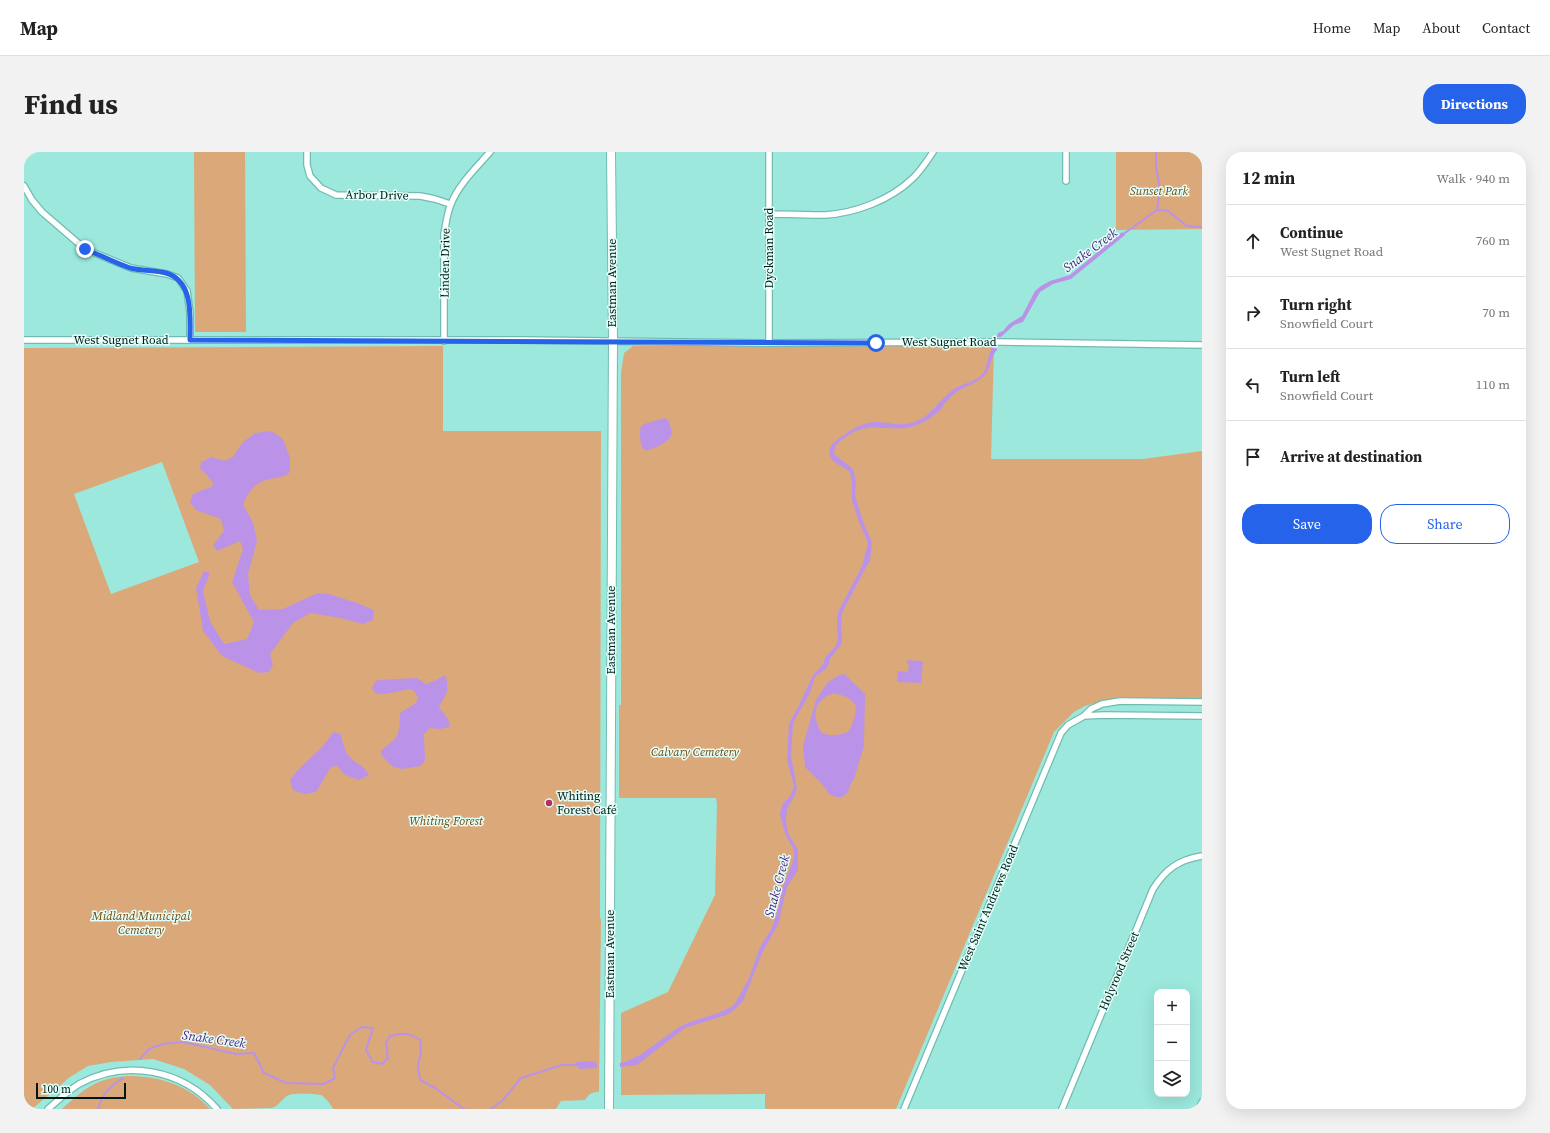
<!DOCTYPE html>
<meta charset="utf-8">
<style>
body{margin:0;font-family:"Source Serif 4",serif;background:#f2f2f2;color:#222}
.controls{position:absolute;right:12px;bottom:12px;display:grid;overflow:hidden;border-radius:8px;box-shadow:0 4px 16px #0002}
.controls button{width:36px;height:36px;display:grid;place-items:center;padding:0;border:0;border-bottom:1px solid #e0e0e0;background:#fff;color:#222;font:20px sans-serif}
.scale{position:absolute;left:12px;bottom:10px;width:90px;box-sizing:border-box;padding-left:4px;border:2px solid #001815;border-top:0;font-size:11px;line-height:14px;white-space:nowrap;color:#001815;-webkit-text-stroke:3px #e2fffa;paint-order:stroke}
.stop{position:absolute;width:12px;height:12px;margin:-9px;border:3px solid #2563eb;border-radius:50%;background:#fff}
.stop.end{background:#2563eb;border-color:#fff;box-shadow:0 1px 4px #0008}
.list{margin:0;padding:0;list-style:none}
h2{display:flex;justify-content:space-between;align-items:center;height:52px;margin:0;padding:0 16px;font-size:17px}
h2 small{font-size:13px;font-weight:400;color:#767676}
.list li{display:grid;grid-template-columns:26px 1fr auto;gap:12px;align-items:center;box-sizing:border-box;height:72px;padding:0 16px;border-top:1px solid #e0e0e0}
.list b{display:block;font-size:15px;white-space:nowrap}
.list p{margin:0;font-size:13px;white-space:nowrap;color:#767676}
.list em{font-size:13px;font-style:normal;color:#767676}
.actions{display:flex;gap:8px;padding:12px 16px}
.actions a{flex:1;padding:9px 0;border:1px solid #2563eb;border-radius:16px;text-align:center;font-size:14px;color:#2563eb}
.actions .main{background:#2563eb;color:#fff}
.icon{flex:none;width:22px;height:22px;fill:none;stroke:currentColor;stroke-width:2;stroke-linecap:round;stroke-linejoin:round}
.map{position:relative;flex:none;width:1178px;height:957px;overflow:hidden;border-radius:16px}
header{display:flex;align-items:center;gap:24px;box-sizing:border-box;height:56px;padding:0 20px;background:#fff;border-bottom:1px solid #e0e0e0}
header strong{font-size:19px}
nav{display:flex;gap:22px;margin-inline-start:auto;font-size:14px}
.intro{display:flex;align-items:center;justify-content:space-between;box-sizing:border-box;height:96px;padding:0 24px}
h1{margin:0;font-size:28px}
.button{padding:10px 18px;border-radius:16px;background:#2563eb;color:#fff;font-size:14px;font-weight:700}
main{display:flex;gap:24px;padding:0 24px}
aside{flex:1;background:#fff;border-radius:16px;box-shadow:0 4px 16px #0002}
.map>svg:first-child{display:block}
</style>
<header>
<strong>Map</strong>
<nav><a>Home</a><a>Map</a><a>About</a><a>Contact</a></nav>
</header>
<div class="intro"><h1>Find us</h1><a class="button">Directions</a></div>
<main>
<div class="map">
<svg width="1178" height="957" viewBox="0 0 1178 957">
<rect width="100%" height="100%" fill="#9ce8dd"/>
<path fill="#dba979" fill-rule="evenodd" d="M 170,0 L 221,0 L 222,180 L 171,180 Z
M 1092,0 L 1178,0 L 1178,77 L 1092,78 Z
M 419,194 L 419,279 L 577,279 L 576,765 L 577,768 L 575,940 C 567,940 565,942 561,948 L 537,949 L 532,957 L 309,957 C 308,954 300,944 297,943 C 292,942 269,941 265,943 C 258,946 256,953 248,956 L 209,957 L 186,933 L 160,917 L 129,907 L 87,910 L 64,914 L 46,925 L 8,957 L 0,957 L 0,196 ZM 138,310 L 175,410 L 87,442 L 50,342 Z
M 609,194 L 970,194 L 967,307 L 1119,307 L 1178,299 L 1178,547 L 1081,548 L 1061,554 L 1050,560 L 1030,580 L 872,957 L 741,957 L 741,942 L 597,943 L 597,861 L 644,840 L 691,743 L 693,652 L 692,646 L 595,646 L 595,553 L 597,553 L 597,221 L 600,201 Z
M 104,924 C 135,924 165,933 186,957 L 38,957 C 60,937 72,926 104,924 Z"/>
<path fill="#ba93e8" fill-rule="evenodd" d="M 1098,80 L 1101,83 L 1047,127 L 1029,132 L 1016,140 L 999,170 L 990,173 L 977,185 L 973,185 L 974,181 L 979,179 L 985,172 L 998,164 L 1011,139 L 1017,134 L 1026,129 L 1046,123 Z
M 968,196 L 973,196 L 973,198 C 966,205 967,216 961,223 C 953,232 939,234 930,242 C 924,246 921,252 916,258 C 910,264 901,270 893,273 C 868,283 846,266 822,285 C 818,288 814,290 811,295 L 810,301 L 812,304 L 827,315 L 830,320 L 832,331 L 831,344 L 840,372 L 848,390 L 846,409 L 841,417 L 818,461 L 817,473 L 818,485 L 817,493 L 807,505 L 803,516 L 791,525 L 786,541 L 769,571 L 767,603 L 773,636 L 771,643 L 763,657 L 762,669 L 764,681 L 774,698 L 774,718 L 763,735 L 754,773 L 739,799 L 719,849 L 709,859 L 702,863 L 661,876 L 613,913 L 596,915 L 596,911 L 601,910 L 616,903 L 655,875 L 666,870 L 694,861 L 707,855 L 712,850 L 725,826 L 736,795 L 748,776 L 756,750 L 757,740 L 770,706 L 770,698 L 762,684 L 757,667 L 756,661 L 759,651 L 766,645 L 770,634 L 763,609 L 765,571 L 774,555 L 789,523 L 799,512 L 802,504 L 811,495 L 814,488 L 813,471 L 814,460 L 838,414 L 844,391 L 835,370 L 828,349 L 828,333 L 826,320 C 821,315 810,312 807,306 C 803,299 807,292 813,288 C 824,279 839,269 854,270 C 867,271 880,275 893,269 C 908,263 915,248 927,239 C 936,232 948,231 957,224 C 964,217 963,204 968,196 Z
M 641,266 L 644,268 C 646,272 649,280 647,284 C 645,290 625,300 620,298 C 616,293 615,281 617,274 L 620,272 Z
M 247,279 L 259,287 L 266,306 L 266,320 C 258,327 251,325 242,328 C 229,332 224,341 219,353 L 229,370 L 233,389 L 224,422 L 226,443 L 235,458 L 259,457 L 294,441 L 305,442 L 333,451 L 350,458 L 349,468 L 339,472 L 316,466 L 286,461 L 269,471 L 246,502 L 249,513 L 245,520 L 235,521 L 198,504 L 179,479 L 172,436 L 180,419 L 186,421 L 179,439 L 186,469 L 200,492 L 223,487 L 230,470 L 208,430 L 219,397 L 216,389 L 193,399 L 189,393 L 200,379 L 197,367 L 172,358 L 166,350 L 169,342 L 189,334 L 189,331 L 182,322 L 176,317 L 177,310 L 188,305 L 200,309 L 209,305 L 219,290 L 231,281 Z
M 883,508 L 899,509 L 897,531 L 873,530 L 874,519 L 884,520 L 885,512 L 883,512 Z
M 820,522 L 841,542 L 840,594 L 836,607 L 830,627 L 827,631 L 824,640 L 818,645 L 812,645 L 805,642 L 799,633 L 781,615 L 779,594 L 792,548 L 803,531 L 815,523 ZM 810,541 L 823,545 L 831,552 C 833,561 829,572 824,580 C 816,583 805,585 797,580 C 787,562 790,548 810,541 Z
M 421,523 C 426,538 423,541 415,555 L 424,567 L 426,575 L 416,577 L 406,576 L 400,582 L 401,608 L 397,614 L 378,617 L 369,615 L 357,603 L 357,598 C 376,585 375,583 376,561 L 392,551 L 394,545 L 388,537 C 375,538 364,543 352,542 L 348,536 L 351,530 L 354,528 L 393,526 L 402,532 L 412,528 Z
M 309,580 L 317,582 C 319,592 321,602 329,608 C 338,616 338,611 345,623 L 335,628 L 321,623 L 313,614 L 307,615 L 292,640 L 280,642 L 269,638 L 266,628 C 279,609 297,601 309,580 Z
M 568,909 L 573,911 L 573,916 L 555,917 L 552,910 Z"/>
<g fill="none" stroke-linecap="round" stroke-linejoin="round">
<path stroke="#ba93e8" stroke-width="2" d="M 1132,0 L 1132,15 L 1136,37 L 1133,58
M 1098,83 L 1133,58 L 1144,59 L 1163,74 L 1178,75
M 116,907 L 125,897 L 139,892 L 159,890 L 212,902 L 230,901 L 240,921 L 262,931 L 300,932 L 311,926 L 309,916 L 326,883 L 338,875 L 349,876 L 342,898 L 349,910 L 358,912 L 364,906 L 362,891 L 366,884 C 379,881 384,880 396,888 L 397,899 L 394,914 L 396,928 L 411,936 L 440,957
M 74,957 C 79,941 85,935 99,926
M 467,957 L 479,948 L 497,926 L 538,913 L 554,913"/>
<g stroke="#71bcb1" stroke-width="8">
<path id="minor" d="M 283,0 L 283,13 L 286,24 L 297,36 L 312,43 L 396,44 L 411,47 L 426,52
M 1042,29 L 1042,0
M 0,34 L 8,48 L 18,60 L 61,97 L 107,116 L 143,122 L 154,126 L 163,139 L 166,161 L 166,188
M 745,62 C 764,62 782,63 801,63 C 832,61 866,48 888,27 C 896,20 903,9 909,0
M 0,188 L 500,188 L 745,191 L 977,190 L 1178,193
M 420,189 L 420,82 C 422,72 423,61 427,52 C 435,32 452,16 466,0
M 745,191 L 745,0
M 1060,564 L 1080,563 L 1178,564
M 24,957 C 34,948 44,939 55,932 C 102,907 158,917 193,957
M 880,957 L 1037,581 L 1044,573 L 1060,564 L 1067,557 L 1078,552 L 1096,549 L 1178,550
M 1038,957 L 1129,737 C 1142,717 1154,708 1178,704
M 1175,957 L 1178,950"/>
</g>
<g stroke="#71bcb1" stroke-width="10">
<path id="primary" d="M 585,957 L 589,189 L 587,0"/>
</g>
<use href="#minor" stroke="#fff" stroke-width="5.5"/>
<use href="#primary" stroke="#fff" stroke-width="8"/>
</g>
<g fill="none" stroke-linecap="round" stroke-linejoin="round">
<path stroke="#2563eb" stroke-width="5" d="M 61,97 C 76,103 91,111 106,116 C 118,119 131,118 142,121 C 170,129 166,165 166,188 L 852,191"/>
</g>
<circle fill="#ba2d5f" stroke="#e2fffa" stroke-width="1.5" cx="525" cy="651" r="4"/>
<g text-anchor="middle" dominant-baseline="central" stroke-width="3" stroke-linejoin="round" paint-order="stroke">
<g font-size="12" font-style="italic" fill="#76460b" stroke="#e2fffa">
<text x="1135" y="39">Sunset Park</text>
<text x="671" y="600">Calvary Cemetery</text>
<text x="422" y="669">Whiting Forest</text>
<text x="117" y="764">Midland Municipal<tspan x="117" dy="14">Cemetery</tspan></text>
</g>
<g font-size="12" fill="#001815" stroke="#e2fffa">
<text transform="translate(353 43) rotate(1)">Arbor Drive</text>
<text transform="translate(745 96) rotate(-90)">Dyckman Road</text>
<text transform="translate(421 111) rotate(-89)">Linden Drive</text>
<text transform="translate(588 131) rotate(-90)">Eastman Avenue</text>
<text x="97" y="188">West Sugnet Road</text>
<text x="925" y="190">West Sugnet Road</text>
<text transform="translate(587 478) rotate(-90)">Eastman Avenue</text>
<text transform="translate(964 756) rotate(-67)">West Saint Andrews Road</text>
<text transform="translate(586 802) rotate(-90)">Eastman Avenue</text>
<text transform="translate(1095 819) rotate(-67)">Holyrood Street</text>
</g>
<g font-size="12" fill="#001815" stroke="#e2fffa" text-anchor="start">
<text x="533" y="644">Whiting<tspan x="533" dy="14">Forest Café</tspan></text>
</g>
<g font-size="13" font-style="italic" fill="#511b7e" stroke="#e2fffa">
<text transform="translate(1066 98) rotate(-37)">Snake Creek</text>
<text transform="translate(753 734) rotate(-75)">Snake Creek</text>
<text transform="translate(190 887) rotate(8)">Snake Creek</text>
</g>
</g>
</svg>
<div class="controls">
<button>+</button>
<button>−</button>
<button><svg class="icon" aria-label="layers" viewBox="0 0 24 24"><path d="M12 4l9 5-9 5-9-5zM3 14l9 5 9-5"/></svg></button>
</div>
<div class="scale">100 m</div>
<div class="stop" style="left:852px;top:191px"></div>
<div class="stop end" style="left:61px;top:97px"></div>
</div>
<aside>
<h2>12 min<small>Walk · 940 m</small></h2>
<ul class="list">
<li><svg class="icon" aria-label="ahead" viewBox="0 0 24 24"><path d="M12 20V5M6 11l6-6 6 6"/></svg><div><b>Continue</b><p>West Sugnet Road</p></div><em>760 m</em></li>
<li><svg class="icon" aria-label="right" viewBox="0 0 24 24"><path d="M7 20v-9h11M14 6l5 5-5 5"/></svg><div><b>Turn right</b><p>Snowfield Court</p></div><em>70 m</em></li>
<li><svg class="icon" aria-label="left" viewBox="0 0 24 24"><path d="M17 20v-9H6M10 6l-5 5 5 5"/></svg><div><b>Turn left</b><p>Snowfield Court</p></div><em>110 m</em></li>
<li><svg class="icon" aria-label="arrive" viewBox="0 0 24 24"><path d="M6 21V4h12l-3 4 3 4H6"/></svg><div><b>Arrive at destination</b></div></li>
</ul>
<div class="actions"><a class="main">Save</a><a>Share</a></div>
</aside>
</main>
